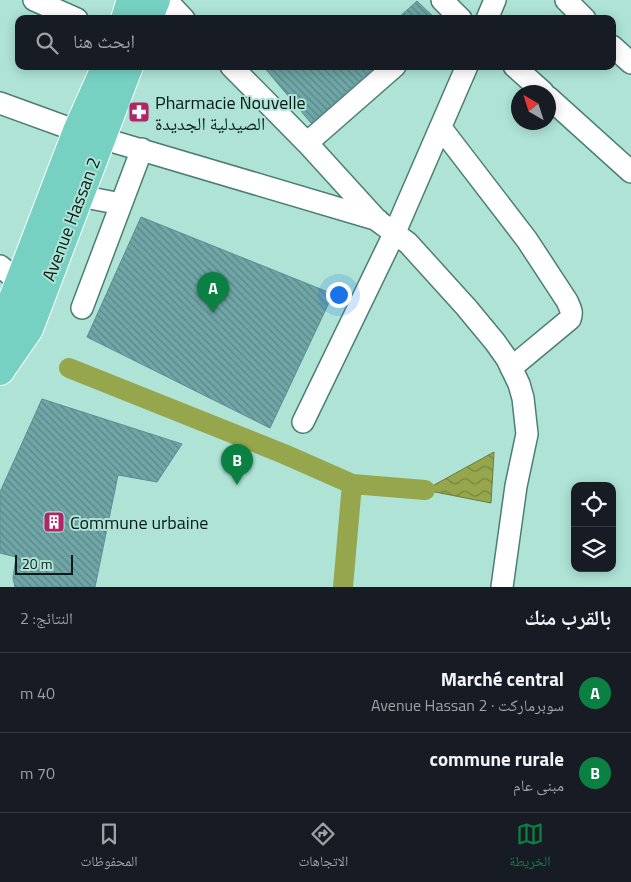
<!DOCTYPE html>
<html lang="ar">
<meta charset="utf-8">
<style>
body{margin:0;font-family:"Titillium Web","Noto Naskh Arabic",sans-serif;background:#242831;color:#f1f3f6;direction:rtl}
.controls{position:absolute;right:15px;bottom:15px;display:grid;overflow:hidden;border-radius:10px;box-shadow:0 2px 12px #0003}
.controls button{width:45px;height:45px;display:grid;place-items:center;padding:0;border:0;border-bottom:1px solid #363941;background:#171b24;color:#f1f3f6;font:25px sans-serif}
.compass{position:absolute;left:511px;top:85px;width:45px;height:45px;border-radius:50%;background:#171b24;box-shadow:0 2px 12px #0003;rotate:321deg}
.scale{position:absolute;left:15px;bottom:12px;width:58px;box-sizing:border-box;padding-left:5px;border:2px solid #061b17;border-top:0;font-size:14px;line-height:18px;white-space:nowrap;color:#061b17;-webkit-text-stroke:4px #aee3d6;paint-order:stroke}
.you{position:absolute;left:338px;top:294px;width:18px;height:18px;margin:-12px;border:4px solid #fff;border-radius:50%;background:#1a73e8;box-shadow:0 0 0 8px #1a73e833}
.badge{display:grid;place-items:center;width:32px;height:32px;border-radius:50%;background:#0b8043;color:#fff;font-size:16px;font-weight:700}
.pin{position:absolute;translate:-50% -41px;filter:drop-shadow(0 1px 2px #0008)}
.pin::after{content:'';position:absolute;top:26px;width:18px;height:15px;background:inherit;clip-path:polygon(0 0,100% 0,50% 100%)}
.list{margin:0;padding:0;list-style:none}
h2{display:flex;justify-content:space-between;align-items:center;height:65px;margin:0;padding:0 20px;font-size:21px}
h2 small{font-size:16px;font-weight:400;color:#9ea1a6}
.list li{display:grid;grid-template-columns:32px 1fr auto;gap:15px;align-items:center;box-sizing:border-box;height:80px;padding:0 20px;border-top:1px solid #363941}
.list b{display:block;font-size:19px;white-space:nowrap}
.list p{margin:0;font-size:16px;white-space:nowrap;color:#9ea1a6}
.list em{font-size:16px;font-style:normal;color:#9ea1a6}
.icon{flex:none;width:28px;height:28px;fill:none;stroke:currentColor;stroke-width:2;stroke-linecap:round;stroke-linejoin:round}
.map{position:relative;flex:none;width:631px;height:587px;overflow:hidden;direction:ltr}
.search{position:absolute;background:#171b24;box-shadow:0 2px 12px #0003;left:15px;right:15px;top:15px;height:55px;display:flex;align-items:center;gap:12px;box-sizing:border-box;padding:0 18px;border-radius:10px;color:#9ea1a6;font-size:19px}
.sheet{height:225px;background:#171b24}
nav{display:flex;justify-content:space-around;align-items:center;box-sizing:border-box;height:70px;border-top:1px solid #363941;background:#171b24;font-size:14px;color:#9ea1a6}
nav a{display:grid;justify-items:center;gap:2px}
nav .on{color:#0b8043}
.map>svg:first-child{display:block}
</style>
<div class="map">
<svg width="631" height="587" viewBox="0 0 631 587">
<defs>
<pattern id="water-waves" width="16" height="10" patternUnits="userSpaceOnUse" patternTransform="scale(1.25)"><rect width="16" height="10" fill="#95a64c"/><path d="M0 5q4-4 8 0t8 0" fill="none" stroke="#78863e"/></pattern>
<pattern id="building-back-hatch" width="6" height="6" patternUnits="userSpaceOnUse" patternTransform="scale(1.25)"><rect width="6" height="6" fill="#70a6a7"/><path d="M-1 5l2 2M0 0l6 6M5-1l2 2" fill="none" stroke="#5a8687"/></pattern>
</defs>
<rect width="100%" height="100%" fill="#aee3d6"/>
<path fill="url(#water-waves)" stroke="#6a7c3c" d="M 494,452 L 491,503 L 425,490 Z"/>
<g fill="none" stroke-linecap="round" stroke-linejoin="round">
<path stroke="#95a64c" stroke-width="20" d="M 69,368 L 284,454 L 352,484 L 425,490
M 343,587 L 352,484"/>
</g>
<path fill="url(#building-back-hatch)" stroke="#5a8f91" d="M 417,1 L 436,19 L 397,19 Z
M 263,66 L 376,66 L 311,123 Z
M 141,217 L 333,294 L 270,428 L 87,337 Z
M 42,399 L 182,444 L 157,482 L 118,475 L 95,587 L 15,587 L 13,578 L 16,557 L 0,553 L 0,492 Z"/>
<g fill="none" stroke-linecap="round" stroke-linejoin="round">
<g stroke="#4c7e73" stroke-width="24">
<path id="minor" d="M 34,0 L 77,19
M 166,0 L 184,19
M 442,0 L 461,19
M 566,0 L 585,19
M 487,19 L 495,0
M 612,46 L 631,63
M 231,66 L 307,143 L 378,221 L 408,243 L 466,307 L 495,342 L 507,359 L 519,384 L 523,398 L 527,434 L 516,486 L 502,587
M 514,66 L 543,92
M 548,97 L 631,172
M 0,103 L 77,131
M 441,128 L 527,240 L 567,301 C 570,308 573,312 570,319 L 511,368
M 101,138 L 378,220
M 307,143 L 395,66
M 80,196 L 121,204
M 0,266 L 19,282
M 82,308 L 142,149
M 303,422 L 395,232 L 467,66"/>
</g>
<g stroke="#fff" stroke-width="30">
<path id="major" d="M 125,19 L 131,0
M 148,19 L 156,0
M 2,366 L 4,322 L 77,131 L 106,66
M 0,371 L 29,329 L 129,66"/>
</g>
<use href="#minor" stroke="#fff" stroke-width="21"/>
<use href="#major" stroke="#77d1c3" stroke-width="28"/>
</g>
<defs>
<g id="pharmacy-square" transform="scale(1.125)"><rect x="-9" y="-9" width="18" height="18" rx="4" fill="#b02564" stroke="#aee3d6"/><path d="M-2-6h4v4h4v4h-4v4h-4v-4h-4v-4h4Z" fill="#fff"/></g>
<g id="building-square" transform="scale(1.125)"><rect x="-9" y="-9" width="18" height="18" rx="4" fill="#b02564" stroke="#aee3d6"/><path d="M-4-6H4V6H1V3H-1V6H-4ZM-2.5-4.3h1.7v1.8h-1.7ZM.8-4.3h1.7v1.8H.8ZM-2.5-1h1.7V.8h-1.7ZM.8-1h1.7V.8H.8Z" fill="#fff"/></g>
</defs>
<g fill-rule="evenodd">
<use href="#pharmacy-square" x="139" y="112"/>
<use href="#building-square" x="54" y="522"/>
</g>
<g text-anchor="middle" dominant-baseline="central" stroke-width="4" stroke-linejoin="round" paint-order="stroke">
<g font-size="18" fill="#061b17" stroke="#aee3d6" text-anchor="start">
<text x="155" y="102">Pharmacie Nouvelle<tspan x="155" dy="21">الصيدلية الجديدة</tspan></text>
<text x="70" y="522">Commune urbaine</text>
</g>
<g font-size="18" fill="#061b17" stroke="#aee3d6">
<text transform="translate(71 219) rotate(-69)">Avenue Hassan 2</text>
</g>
</g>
</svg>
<div class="controls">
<button><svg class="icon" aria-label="locate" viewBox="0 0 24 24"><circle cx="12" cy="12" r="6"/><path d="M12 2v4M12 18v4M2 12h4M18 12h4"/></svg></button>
<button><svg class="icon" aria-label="layers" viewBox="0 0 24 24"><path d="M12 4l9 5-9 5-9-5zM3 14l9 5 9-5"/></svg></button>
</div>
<svg class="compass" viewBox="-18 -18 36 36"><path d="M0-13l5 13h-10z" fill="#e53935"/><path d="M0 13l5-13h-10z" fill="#9ea1a6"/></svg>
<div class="scale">20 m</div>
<div class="you"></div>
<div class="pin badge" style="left:213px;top:313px">A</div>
<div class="pin badge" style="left:237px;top:485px">B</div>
<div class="search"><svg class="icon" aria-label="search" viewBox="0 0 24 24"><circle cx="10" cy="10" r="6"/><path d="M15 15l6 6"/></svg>ابحث هنا</div>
</div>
<section class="sheet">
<h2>بالقرب منك<small>النتائج: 2</small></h2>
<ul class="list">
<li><span class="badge">A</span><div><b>Marché central</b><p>سوبرماركت · Avenue Hassan 2</p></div><em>40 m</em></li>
<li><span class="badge">B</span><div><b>commune rurale</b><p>مبنى عام</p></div><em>70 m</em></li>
</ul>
</section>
<nav>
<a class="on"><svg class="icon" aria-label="map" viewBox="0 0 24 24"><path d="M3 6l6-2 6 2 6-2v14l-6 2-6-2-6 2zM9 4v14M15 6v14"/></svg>الخريطة</a>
<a><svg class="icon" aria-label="directions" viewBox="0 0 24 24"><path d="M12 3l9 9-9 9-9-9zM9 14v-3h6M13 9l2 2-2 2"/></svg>الاتجاهات</a>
<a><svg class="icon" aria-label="saved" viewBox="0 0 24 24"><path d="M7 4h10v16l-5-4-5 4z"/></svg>المحفوظات</a>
</nav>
